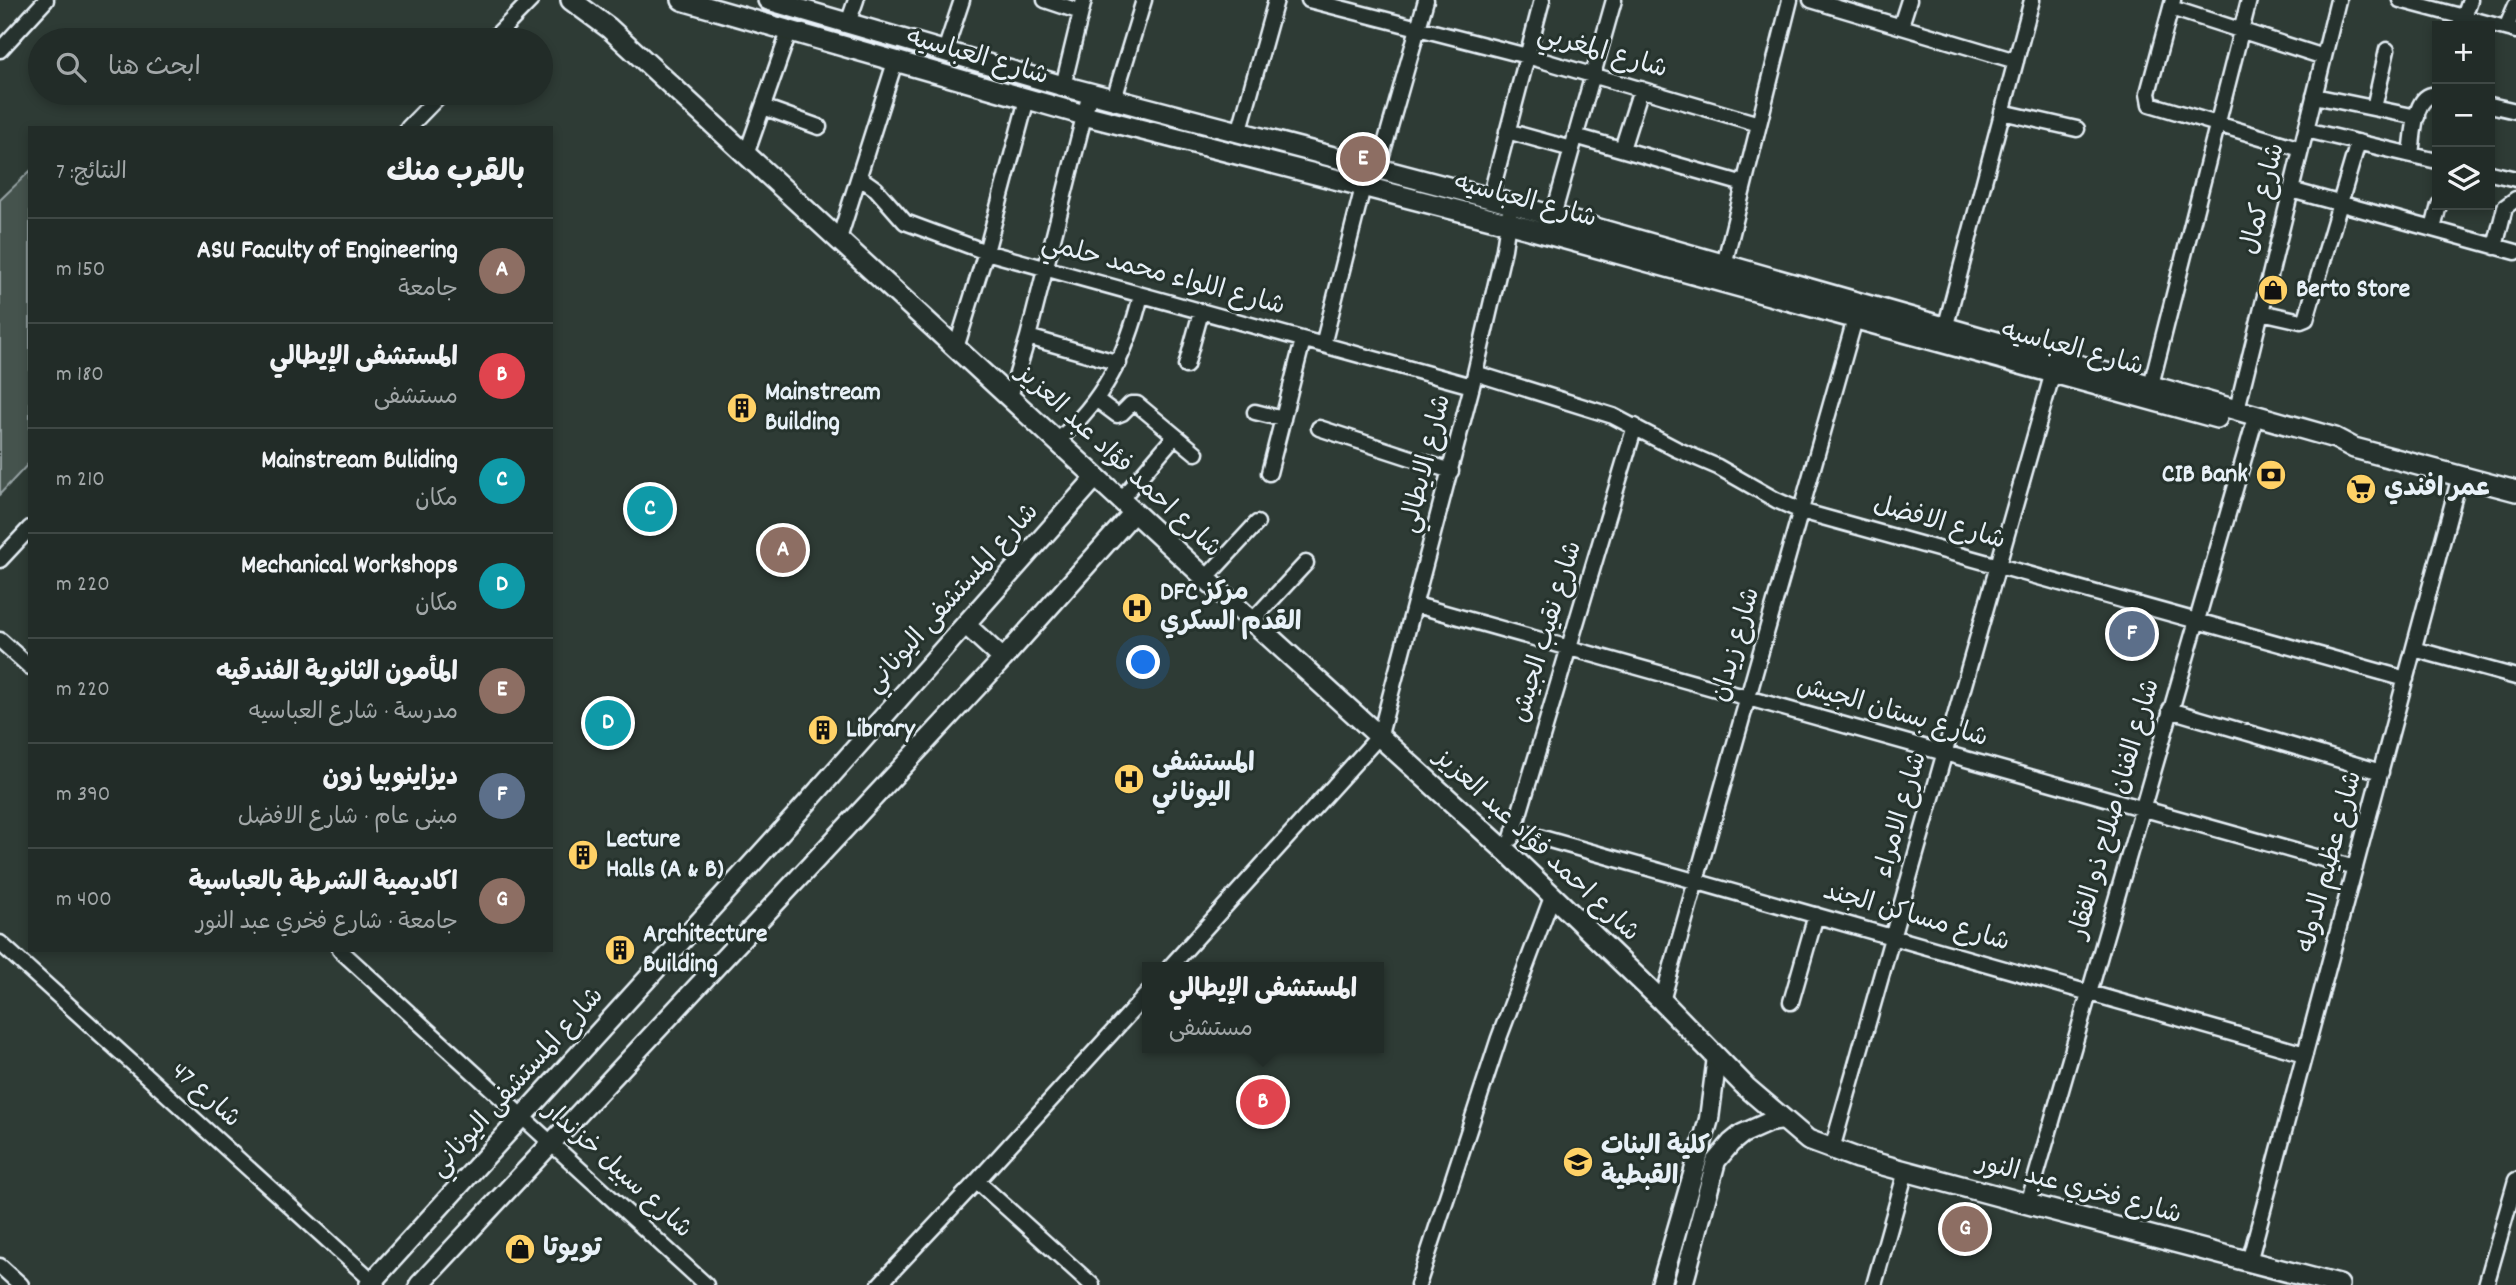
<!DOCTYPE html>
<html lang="ar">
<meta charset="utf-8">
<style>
body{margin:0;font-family:Dekko,"Playpen Sans Arabic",sans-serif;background:#2e3834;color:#f1f3f6;direction:rtl}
.controls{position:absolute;right:21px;top:21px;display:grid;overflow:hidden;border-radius:0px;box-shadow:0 4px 10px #0003}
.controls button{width:63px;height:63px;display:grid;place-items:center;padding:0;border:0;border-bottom:2px solid #3f4845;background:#222c28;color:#f1f3f6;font:35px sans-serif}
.you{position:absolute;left:1144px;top:663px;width:24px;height:24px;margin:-18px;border:5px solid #fff;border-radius:50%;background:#1a73e8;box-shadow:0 0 0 10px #1a73e833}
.badge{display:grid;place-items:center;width:46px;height:46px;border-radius:50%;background:#8abfa5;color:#fff;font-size:23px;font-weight:700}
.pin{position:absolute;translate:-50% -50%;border:4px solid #fff;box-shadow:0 2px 7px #0006}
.popup{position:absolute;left:1142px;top:962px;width:242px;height:91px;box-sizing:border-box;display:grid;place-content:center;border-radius:0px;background:#222c28;filter:drop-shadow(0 2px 5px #0005);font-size:23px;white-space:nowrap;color:#a2a7a8}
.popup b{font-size:26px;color:#f1f3f6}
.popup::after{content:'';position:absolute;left:50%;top:100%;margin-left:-14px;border:14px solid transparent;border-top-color:#222c28}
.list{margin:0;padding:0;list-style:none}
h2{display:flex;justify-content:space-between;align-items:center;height:91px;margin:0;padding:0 28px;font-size:30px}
h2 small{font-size:23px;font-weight:400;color:#a2a7a8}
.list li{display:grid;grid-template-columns:46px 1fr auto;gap:21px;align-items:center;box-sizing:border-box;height:105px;padding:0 28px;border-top:2px solid #3f4845}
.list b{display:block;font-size:26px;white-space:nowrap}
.list p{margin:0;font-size:23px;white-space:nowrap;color:#a2a7a8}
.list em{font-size:23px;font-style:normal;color:#a2a7a8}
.icon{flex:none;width:38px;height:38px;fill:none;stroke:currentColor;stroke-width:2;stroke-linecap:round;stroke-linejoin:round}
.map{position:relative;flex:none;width:2516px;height:1285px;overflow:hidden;direction:ltr}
.search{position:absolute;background:#222c28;box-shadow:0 4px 10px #0003;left:28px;top:28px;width:525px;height:77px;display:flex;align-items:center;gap:18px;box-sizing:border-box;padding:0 24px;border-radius:38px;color:#a2a7a8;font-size:26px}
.panel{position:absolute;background:#222c28;box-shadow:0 4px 10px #0003;left:28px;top:126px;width:525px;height:826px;border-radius:0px;direction:rtl}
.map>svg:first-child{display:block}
</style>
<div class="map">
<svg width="2516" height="1285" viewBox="0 0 2516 1285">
<rect width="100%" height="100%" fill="#2e3b35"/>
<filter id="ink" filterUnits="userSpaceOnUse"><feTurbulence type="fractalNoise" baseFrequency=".0143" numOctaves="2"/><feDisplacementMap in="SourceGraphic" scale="14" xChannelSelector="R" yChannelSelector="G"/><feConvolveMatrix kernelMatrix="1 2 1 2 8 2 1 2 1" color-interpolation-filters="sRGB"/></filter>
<g filter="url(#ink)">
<path fill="#45524e" stroke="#96a2a3" stroke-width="2" d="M 30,171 L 30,462 L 0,494 L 0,200 Z"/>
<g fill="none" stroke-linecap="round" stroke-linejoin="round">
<g stroke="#e8f1f8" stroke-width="19">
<path id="minor" d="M 1045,0 L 1081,12
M 1309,0 L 1527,56 L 1759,124
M 1811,0 L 2016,61
M 2173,0 L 2148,93 L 2150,104 L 2301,149
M 2400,0 L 2516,31
M 2171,8 L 2324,57
M 2464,17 L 2470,0
M 848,23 L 856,0
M 1901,25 L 1909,0
M 2506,28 L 2516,5
M 492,40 L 531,0
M 0,50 L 46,0
M 945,51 L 962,0
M 1063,86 L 1084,0
M 2314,96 L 2417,117
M 1114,99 L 1144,0
M 2490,105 L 2516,111
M 763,107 L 819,127
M 2374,108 L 2387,50
M 2002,112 L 2077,129
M 408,128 L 442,93
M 2306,130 L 2437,161
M 1507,131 L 1572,149
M 1239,133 L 1276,0
M 1575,136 L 1744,184
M 1622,149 L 1641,89
M 2411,154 C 2414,137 2413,92 2437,95
M 746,155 L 789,32
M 1378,169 L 1426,0
M 2490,173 L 2516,179
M 859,177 L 876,189 L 905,222 L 986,252 L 1472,386
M 2291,190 L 2516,252
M 1490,198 L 1542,0
M 1553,216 L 1614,0
M 2433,229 L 2439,205
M 839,239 L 895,62
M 2495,247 L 2505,207 L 2516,199
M 1724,265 L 1790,0
M 2261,312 L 2301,321 L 2306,319 L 2358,142
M 1946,325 L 2032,0
M 1028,337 L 1119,363
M 1323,345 L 1363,187
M 956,348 L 986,252 L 1027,99
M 1186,366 L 1201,312
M 1475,373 L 1613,416 L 1676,449 L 1718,467 L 1776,500 L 1801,511 L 2406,679
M 2151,385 L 2249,0
M 1010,397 L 1028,337 L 1090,93
M 1097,400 L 1117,415 L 1122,413 L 1131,404 L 1137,404 L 1196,453
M 2237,409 L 2338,0
M 1255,412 L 1283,419
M 1319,428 L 1451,471
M 1057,441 C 1103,401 1127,354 1141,295
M 1269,473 L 1303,340
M 1120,500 L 1175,436
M 0,560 L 30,528
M 1206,578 L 1257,523
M 1416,605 L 2355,868
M 1252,621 L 1306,563
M 0,640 L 30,667
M 2414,649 L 2516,677
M 2170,710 L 2381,772
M 1514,830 L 2305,1054
M 1512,838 L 1635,426
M 0,943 L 377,1285
M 340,950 L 706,1285
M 1170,967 L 1380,735 L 1472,386 L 1504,249 L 1509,215
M 1662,1001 L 1857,312
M 1791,1002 L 1816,915
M 1832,1149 L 2053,372
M 977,1181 L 1092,1285
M 2028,1204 L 2253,427
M 2249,1262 L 2460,476
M 0,1266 L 21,1285
M 879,1285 L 977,1181 L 1148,993
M 1418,1285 L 1499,1038 L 1552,897
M 1874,1285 L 1906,1171
M 2486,1285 L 2516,1180"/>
</g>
<g stroke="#e8f1f8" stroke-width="23">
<path id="tertiary" d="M 966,625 L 1003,659
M 369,1285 L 798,813 L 1096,477
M 419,1285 L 1003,659 L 1134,512
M 1661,1285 L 1709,1119 L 1717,1057
M 1683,1285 L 1716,1161 L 1731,1143 L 1742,1134 L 1769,1122 L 1783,1120"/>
</g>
<g stroke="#e8f1f8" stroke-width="24">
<path id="secondary" d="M 571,0 L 609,28 L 1252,621 L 1508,853 L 1662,1001 L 1746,1087 L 1808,1140 L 1857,1158 L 2028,1204 L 2339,1285
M 682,0 L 1084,115 L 1507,223 L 2217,418
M 768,0 L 1063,86 L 1490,198 L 2335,438 L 2354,448 L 2516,491"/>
</g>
<use href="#minor" stroke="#26332d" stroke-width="14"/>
<use href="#tertiary" stroke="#26332d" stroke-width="18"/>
<use href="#secondary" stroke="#26332d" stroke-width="19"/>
</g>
</g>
<defs>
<g id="shop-disc" transform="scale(1.575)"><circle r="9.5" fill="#ffd166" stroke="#26332d"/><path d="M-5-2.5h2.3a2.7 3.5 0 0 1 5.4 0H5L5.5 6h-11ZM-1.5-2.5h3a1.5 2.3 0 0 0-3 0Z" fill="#111"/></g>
<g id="building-disc" transform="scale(1.575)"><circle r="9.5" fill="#ffd166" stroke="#26332d"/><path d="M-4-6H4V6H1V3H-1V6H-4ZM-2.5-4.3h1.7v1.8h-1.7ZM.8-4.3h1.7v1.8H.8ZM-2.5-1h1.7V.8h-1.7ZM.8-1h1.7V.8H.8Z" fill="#111"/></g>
<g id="bank-disc" transform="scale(1.575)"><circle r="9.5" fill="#ffd166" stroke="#26332d"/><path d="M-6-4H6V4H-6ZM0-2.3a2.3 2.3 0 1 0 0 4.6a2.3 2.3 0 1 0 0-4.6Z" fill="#111"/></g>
<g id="supermarket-disc" transform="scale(1.575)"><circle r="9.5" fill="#ffd166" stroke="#26332d"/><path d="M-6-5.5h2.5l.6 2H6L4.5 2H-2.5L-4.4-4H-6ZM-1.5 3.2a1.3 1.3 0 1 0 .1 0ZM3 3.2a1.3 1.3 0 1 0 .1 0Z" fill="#111"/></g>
<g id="hospital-disc" transform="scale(1.575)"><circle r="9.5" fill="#ffd166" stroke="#26332d"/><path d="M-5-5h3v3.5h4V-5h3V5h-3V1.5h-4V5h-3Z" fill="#111"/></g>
<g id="school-disc" transform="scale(1.575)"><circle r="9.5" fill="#ffd166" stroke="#26332d"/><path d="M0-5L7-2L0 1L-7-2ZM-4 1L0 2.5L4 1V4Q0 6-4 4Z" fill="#111"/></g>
</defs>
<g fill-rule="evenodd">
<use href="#shop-disc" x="2273" y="290"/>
<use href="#building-disc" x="742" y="408"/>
<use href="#bank-disc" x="2271" y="475"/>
<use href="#supermarket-disc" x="2361" y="489"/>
<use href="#hospital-disc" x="1137" y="608"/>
<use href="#building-disc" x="823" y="730"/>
<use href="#hospital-disc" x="1129" y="779"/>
<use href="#building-disc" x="583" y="855"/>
<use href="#building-disc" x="620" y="950"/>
<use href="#school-disc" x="1578" y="1162"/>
<use href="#shop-disc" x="520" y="1249"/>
</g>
<g text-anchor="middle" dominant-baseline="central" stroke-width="6" stroke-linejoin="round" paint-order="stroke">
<g font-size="26" fill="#e8f1f8" stroke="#26332d">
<text transform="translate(1602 53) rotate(16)">شارع المغربي</text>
<text transform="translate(977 58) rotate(16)">شارع العباسيه</text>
<text transform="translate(2264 199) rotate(-76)">شارع كمال</text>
<text transform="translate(1525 202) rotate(15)">شارع العباسيه</text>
<text transform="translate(1163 276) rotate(15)">شارع اللواء محمد حلمي</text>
<text transform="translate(2072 350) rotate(15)">شارع العباسيه</text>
<text transform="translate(1118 462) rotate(43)">شارع احمد فؤاد عبد العزيز</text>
<text transform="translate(1427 464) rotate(-76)">شارع الايطالي</text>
<text transform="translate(1939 524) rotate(16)">شارع الافضل</text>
<text transform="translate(953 599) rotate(-48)">شارع المستشفى اليوناني</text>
<text transform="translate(1548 632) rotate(-73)">شارع نقيب الجيش</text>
<text transform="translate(1737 645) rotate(-74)">شارع زيدان</text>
<text transform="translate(1892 713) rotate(16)">شارع بستان الجيش</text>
<text transform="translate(2116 809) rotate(-74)">شارع الفنان صلاح ذو الفقار</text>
<text transform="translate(1902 815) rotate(-74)">شارع الامراء</text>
<text transform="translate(1536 846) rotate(43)">شارع احمد فؤاد عبد العزيز</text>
<text transform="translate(2331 862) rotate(-75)">شارع عظيم الدوله</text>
<text transform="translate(1916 918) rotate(16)">شارع مساكن الجند</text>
<text transform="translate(518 1083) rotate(-48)">شارع المستشفى اليوناني</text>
<text transform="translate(205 1096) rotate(42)">شارع 47</text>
<text transform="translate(617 1171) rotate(42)">شارع سبيل خزندار</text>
<text transform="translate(2079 1190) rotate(15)">شارع فخري عبد النور</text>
</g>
<g font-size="26" font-weight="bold" fill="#e8f1f8" stroke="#26332d" text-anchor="start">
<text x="2296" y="290">Berto Store</text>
<text x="765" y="393">Mainstream<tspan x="765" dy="30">Building</tspan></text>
<text x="2248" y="475" text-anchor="end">CIB Bank</text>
<text x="2384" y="489">عمر افندي</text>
<text x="1160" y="593">DFC مركز<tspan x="1160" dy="30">القدم السكري</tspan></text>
<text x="846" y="730">Library</text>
<text x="1152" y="764">المستشفى<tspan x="1152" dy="30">اليوناني</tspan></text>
<text x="606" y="840">Lecture<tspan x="606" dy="30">Halls (A &amp; B)</tspan></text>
<text x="643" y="935">Architecture<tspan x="643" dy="30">Building</tspan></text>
<text x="1601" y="1147">كلية البنات<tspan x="1601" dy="30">القبطية</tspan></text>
<text x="543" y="1249">تويوتا</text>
</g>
</g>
</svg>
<div class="controls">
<button>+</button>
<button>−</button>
<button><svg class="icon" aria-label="layers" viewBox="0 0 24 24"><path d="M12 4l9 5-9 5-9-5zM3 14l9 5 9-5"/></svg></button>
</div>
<div class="you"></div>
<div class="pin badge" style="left:783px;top:550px;background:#8d6e63">A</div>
<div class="pin badge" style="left:1263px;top:1102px;background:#e0444e">B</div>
<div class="popup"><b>المستشفى الإيطالي</b>مستشفى</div>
<div class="pin badge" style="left:650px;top:509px;background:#0f9aa8">C</div>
<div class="pin badge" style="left:608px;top:723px;background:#0f9aa8">D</div>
<div class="pin badge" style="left:1363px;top:159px;background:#8d6e63">E</div>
<div class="pin badge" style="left:2132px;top:634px;background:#5c6f8a">F</div>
<div class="pin badge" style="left:1965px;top:1229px;background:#8d6e63">G</div>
<div class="search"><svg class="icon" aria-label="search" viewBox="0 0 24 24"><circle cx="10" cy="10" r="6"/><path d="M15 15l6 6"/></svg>ابحث هنا</div>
<section class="panel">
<h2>بالقرب منك<small>النتائج: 7</small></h2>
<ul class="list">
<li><span class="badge" style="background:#8d6e63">A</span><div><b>ASU Faculty of Engineering</b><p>جامعة</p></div><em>150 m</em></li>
<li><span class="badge" style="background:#e0444e">B</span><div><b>المستشفى الإيطالي</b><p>مستشفى</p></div><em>180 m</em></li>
<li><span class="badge" style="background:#0f9aa8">C</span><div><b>Mainstream Buliding</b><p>مكان</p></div><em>210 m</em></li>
<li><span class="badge" style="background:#0f9aa8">D</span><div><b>Mechanical Workshops</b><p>مكان</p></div><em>220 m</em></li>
<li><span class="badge" style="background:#8d6e63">E</span><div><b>المأمون الثانوية الفندقيه</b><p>مدرسة · شارع العباسيه</p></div><em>220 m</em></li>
<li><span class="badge" style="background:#5c6f8a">F</span><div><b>ديزاينوبيا زون</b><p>مبنى عام · شارع الافضل</p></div><em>390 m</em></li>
<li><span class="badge" style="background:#8d6e63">G</span><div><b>اكاديمية الشرطة بالعباسية</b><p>جامعة · شارع فخري عبد النور</p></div><em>400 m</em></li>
</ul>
</section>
</div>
